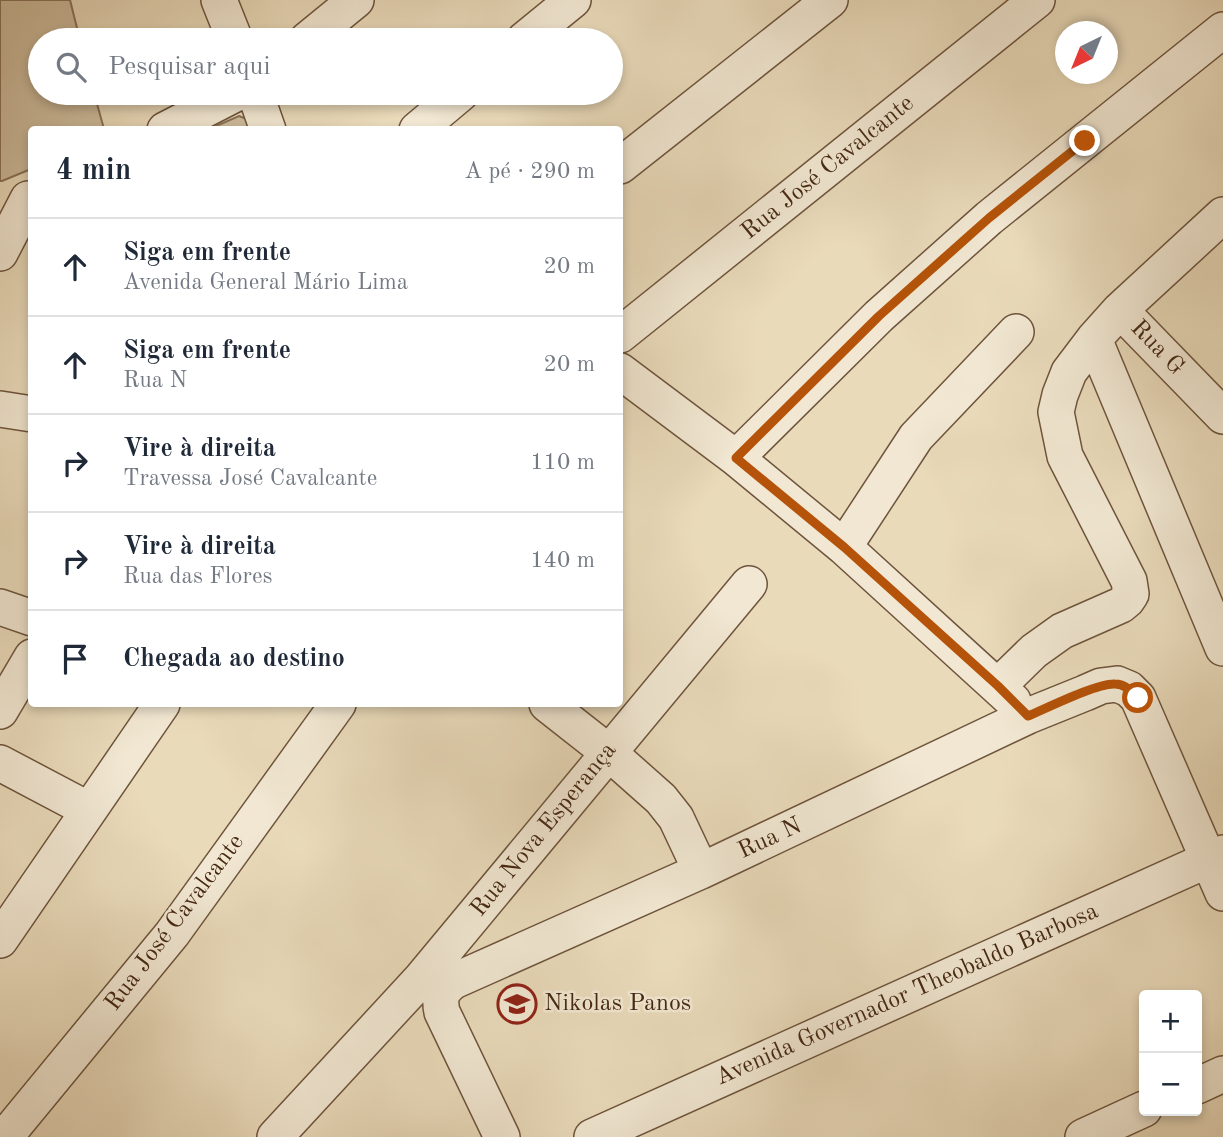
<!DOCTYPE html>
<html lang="pt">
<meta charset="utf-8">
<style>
body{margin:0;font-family:"Old Standard TT",serif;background:#f2f2f3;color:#1f2937}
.controls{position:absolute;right:21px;bottom:21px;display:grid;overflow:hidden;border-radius:7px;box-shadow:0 4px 10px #0003}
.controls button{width:63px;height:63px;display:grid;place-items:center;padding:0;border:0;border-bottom:2px solid #e0e1e3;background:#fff;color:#1f2937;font:35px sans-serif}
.compass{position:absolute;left:1055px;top:21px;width:63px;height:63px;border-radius:50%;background:#fff;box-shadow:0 4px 10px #0003;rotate:223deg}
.stop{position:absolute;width:21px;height:21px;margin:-16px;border:5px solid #b45309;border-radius:50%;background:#fff}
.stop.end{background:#b45309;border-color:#fff;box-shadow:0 2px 7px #0008}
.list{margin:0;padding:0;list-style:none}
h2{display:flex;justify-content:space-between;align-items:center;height:91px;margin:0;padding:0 28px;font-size:30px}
h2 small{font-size:23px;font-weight:400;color:#747a83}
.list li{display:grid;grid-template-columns:46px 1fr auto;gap:21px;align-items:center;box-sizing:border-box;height:98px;padding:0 28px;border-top:2px solid #e0e1e3}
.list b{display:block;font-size:26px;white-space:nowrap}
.list p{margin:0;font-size:23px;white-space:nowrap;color:#747a83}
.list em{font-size:23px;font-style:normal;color:#747a83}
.icon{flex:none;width:38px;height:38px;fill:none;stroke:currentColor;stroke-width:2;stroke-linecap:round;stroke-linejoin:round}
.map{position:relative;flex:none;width:1223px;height:1137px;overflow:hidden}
.search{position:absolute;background:#fff;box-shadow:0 4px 10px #0003;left:28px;top:28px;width:595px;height:77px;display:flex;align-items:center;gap:18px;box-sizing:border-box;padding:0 24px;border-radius:38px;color:#747a83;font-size:26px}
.panel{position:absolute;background:#fff;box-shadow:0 4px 10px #0003;left:28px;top:126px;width:595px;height:581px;border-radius:7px}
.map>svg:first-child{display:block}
</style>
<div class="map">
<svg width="1223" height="1137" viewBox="0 0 1223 1137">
<defs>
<pattern id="grass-tufts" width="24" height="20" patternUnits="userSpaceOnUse" patternTransform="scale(1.75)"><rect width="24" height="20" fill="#cdbc9d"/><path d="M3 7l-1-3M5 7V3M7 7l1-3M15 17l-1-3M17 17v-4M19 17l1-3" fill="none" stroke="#a8997f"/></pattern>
</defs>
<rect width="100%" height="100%" fill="#e9daba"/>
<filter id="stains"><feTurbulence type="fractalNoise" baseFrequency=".00286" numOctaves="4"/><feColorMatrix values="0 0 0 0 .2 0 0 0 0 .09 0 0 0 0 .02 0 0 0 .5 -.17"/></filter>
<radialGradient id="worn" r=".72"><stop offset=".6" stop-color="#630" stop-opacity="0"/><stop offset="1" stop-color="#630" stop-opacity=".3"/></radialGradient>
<path fill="url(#grass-tufts)" stroke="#897258" stroke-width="2" d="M 239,116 L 249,120 L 253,130 L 207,130 Z"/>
<path fill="#cdbc9d" stroke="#897258" stroke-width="2" d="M 0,0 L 70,0 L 80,40 L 40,40 L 40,93 L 94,93 L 104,129 L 32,130 L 31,169 L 2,181 L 0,181 Z"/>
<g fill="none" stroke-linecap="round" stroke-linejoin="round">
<g stroke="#6e543c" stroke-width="38">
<path id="minor" d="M 219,0 L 235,40
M 307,40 L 356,0
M 524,40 L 573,0
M 255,93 L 268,130
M 165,130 L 237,93
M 417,130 L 461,93
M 620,166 L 830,0
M 0,253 L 28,199
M 1120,310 L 1223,416
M 620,335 L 1037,0
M 1094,339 L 1223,648
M 620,371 L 736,458 L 844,547 L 1013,701
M 0,409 L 32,414
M 736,458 L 879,316 L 989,218 L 1223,30
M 844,547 L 916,437 L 1016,332
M 0,607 L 32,618
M 998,686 L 1034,651 L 1062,631 L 1121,605 L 1127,600 L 1131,594 L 1129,581 L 1065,456 L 1056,412 L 1060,395 L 1069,372 L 1094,339 L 1120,310 L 1223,215
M 547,704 L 608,752 L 661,799 L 676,818 L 701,871
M 0,711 L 32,657
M 0,763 L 89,810
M 0,940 L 162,704
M 1197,1086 L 1223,1074
M 5,1137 L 172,934 L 338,704
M 275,1137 L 421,979 L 749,584
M 502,1137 L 442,1012 C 439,998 441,990 454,981 L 701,871 L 1028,716 L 1085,693 L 1101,686 L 1117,684 L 1129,689 L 1138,698 L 1223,893
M 592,1137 L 1223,853
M 1083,1137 L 1144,1109"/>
</g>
<use href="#minor" stroke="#f1e7d2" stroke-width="35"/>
</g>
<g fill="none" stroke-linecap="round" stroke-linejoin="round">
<path stroke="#b45309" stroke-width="9" d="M 1085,141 L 989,218 L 879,316 L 736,458 L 844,547 L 998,686 L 1028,716 C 1047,708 1097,683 1115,684 C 1125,684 1132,691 1138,698"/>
</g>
<defs>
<g id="school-ring" transform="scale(2.0125)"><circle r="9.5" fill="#f1e7d2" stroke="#8f2418" stroke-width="1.5"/><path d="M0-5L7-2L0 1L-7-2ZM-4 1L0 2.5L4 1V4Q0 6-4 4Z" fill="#8f2418"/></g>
</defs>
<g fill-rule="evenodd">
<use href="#school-ring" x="517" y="1004"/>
</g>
<g text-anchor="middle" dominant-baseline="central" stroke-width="5" stroke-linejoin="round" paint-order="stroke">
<g font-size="24" fill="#452812" stroke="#f1e7d2">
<text transform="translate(828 168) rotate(-39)">Rua José Cavalcante</text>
<text transform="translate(1157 348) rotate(46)">Rua G</text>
<text transform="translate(544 830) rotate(-51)">Rua Nova Esperança</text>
<text transform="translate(770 839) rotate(-25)">Rua N</text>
<text transform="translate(175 923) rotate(-53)">Rua José Cavalcante</text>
<text transform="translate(907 995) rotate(-24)">Avenida Governador Theobaldo Barbosa</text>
</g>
<g font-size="24" fill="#452812" stroke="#f1e7d2" text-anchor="start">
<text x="544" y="1004">Nikolas Panos</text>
</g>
</g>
<rect width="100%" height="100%" filter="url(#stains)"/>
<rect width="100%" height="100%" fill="url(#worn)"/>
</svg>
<div class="controls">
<button>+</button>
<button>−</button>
</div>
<svg class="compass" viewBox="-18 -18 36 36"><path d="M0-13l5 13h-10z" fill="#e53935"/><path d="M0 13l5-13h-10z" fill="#747a83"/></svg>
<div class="stop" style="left:1138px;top:698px"></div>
<div class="stop end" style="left:1085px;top:141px"></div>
<div class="search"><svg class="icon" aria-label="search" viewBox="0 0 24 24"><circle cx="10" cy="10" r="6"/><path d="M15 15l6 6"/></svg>Pesquisar aqui</div>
<section class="panel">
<h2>4 min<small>A pé · 290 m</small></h2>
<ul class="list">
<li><svg class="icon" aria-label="ahead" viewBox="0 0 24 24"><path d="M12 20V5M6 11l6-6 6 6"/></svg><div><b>Siga em frente</b><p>Avenida General Mário Lima</p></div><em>20 m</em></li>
<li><svg class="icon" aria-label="ahead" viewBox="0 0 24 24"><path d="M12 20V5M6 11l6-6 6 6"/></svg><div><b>Siga em frente</b><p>Rua N</p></div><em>20 m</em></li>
<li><svg class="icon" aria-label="right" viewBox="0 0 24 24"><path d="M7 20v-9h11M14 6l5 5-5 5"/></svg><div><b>Vire à direita</b><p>Travessa José Cavalcante</p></div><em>110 m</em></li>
<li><svg class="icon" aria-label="right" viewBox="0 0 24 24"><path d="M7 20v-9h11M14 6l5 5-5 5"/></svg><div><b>Vire à direita</b><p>Rua das Flores</p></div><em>140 m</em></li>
<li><svg class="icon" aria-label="arrive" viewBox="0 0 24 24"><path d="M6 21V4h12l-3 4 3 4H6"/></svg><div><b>Chegada ao destino</b></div></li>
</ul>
</section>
</div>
